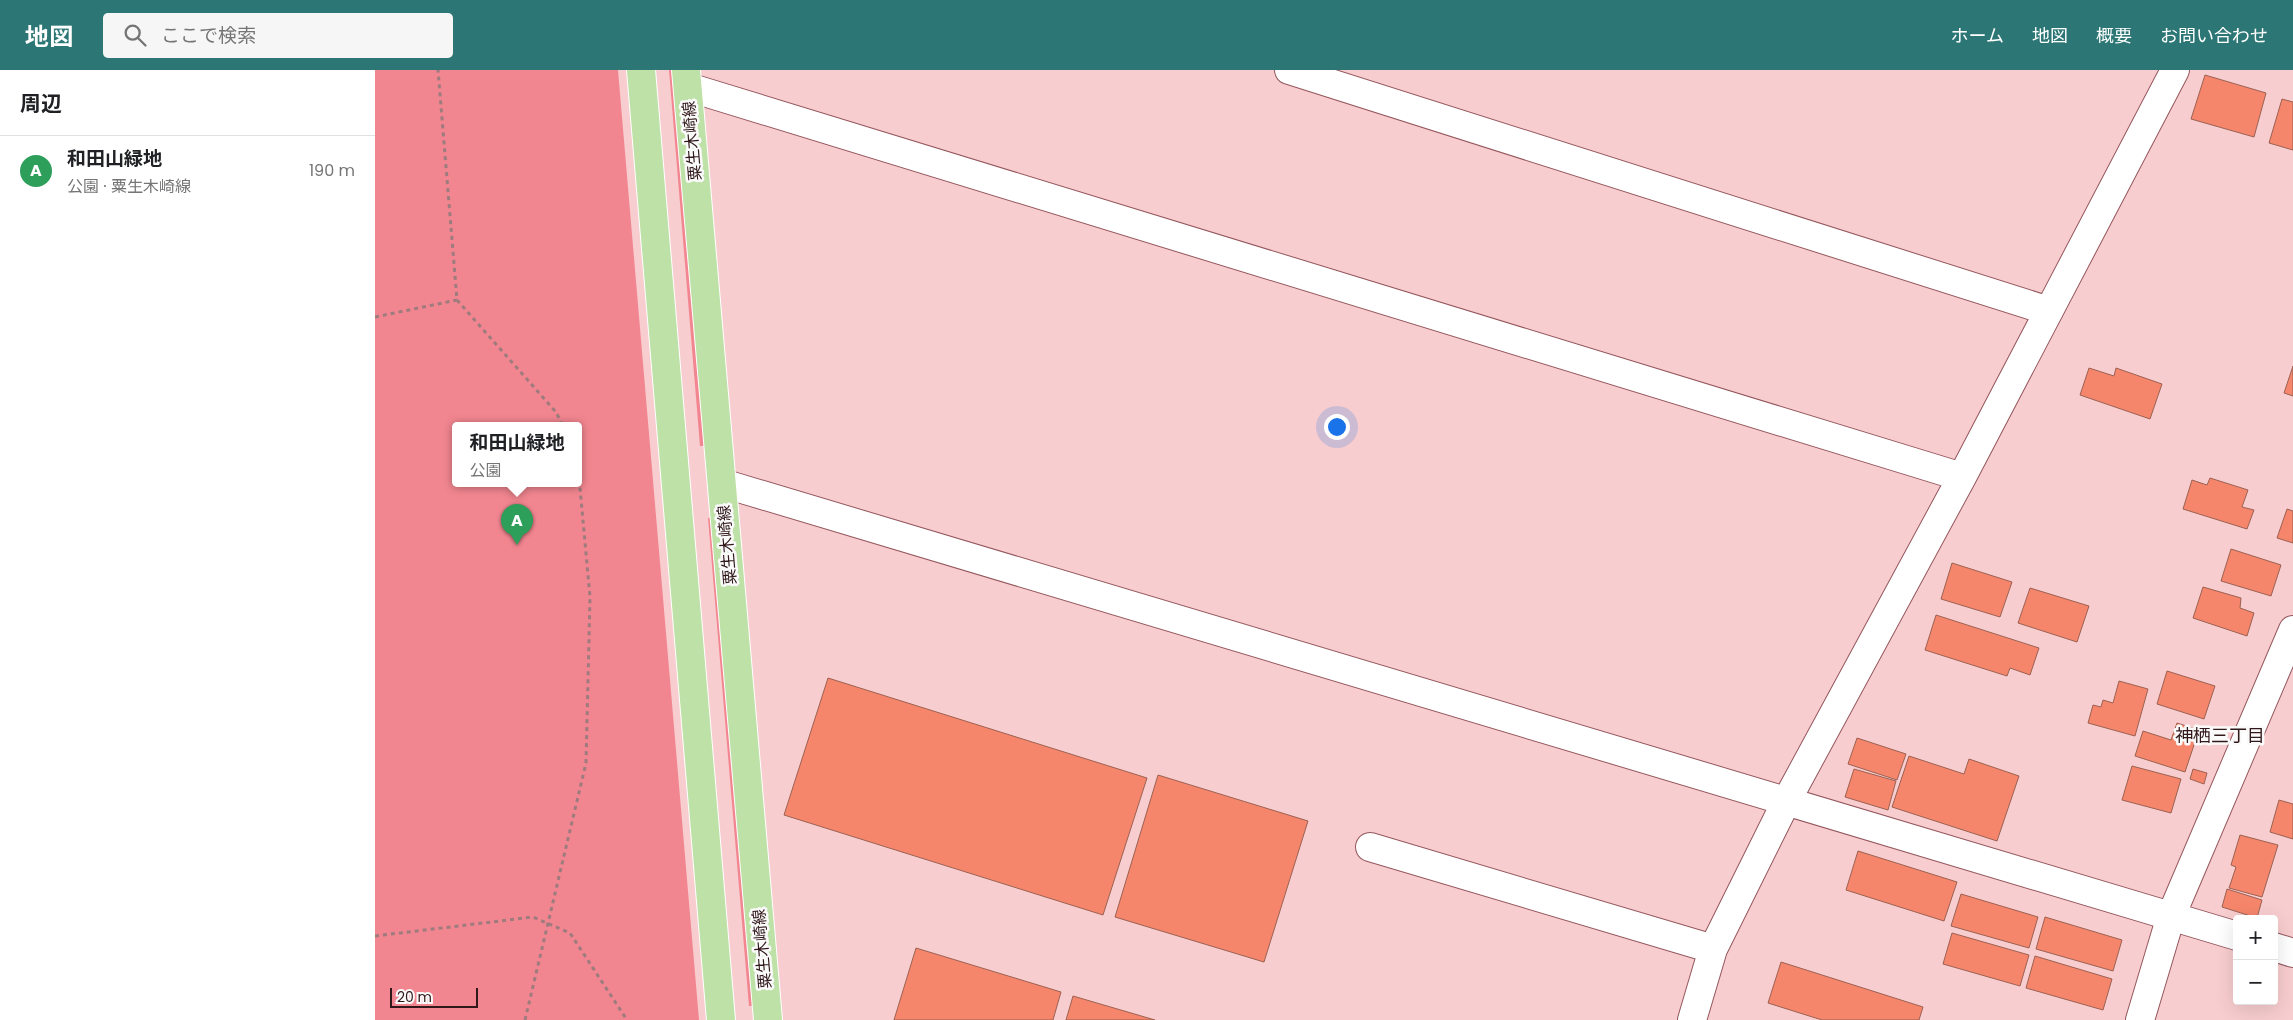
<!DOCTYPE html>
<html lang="ja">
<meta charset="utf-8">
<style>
body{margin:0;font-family:Poppins,"Noto Sans JP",sans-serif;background:#f6f6f6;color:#202124}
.controls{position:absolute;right:15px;bottom:15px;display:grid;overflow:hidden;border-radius:5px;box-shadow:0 5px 20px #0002}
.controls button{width:45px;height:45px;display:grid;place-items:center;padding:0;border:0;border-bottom:1px solid #e0e0e0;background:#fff;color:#202124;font:25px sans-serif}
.scale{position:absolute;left:15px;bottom:12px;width:88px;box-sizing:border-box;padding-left:5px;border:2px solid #31181a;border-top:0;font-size:14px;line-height:18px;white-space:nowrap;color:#31181a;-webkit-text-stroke:4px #fafafa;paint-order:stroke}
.you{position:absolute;left:961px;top:356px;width:18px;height:18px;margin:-12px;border:4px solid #fff;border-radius:50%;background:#1a73e8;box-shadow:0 0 0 8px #1a73e833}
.badge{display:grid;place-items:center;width:32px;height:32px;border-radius:50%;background:#2c7675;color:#fff;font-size:16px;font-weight:700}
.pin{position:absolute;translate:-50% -41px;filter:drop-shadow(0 1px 2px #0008)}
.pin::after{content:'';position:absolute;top:26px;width:18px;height:15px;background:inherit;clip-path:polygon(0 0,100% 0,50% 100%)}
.popup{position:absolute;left:77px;top:352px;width:130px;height:65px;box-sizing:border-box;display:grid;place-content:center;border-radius:5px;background:#fff;filter:drop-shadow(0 1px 4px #0005);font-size:16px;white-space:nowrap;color:#757577}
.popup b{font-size:19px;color:#202124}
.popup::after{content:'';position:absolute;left:50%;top:100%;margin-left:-10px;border:10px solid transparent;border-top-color:#fff}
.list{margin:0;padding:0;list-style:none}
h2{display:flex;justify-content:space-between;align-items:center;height:65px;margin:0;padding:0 20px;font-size:21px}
h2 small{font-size:16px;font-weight:400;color:#757577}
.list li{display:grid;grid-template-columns:32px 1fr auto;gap:15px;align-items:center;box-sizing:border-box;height:70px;padding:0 20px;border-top:1px solid #e0e0e0}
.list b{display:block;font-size:19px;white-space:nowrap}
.list p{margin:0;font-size:16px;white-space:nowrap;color:#757577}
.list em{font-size:16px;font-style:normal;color:#757577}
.icon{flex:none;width:28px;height:28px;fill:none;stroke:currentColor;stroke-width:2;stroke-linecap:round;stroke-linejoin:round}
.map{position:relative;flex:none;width:1918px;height:950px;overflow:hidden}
header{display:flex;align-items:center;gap:30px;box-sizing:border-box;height:70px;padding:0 25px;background:#2c7675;color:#fff}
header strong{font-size:24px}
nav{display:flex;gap:28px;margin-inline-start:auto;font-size:18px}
.search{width:350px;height:45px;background:#f6f6f6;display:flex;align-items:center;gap:12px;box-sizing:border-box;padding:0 18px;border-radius:5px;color:#757577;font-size:19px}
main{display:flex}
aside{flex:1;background:#fff}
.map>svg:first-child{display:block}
</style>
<header>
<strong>地図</strong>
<div class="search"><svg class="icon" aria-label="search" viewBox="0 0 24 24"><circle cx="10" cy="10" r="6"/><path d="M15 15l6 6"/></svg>ここで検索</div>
<nav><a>ホーム</a><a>地図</a><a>概要</a><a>お問い合わせ</a></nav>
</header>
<main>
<aside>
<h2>周辺<small></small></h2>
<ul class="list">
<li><span class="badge" style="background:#2e9e5b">A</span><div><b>和田山緑地</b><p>公園 · 粟生木崎線</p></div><em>190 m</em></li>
</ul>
</aside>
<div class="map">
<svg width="1918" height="950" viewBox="0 0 1918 950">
<rect width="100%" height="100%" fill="#f8cdcf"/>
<path fill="#f28690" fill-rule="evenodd" d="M 0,0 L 243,0 L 324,950 L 0,950 ZM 203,356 L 203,414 L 81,414 L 81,356 Z
M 294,0 L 311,0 L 343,375 L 325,376 Z
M 351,447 L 393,935 L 374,936 L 333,448 Z"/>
<path fill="#f5866b" stroke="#9c6152" d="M 1830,5 L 1891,23 L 1879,67 L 1816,49 Z
M 1907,29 L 1918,32 L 1918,80 L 1894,73 Z
M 1918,296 L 1918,326 L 1909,323 Z
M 1714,298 L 1739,306 L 1741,298 L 1787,314 L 1775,349 L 1705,325 Z
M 1835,408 L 1873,420 L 1867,437 L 1879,440 L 1872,459 L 1808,439 L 1817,410 L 1832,415 Z
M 1912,439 L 1918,441 L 1918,473 L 1902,468 Z
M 1856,479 L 1906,495 L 1896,526 L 1846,511 Z
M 1577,493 L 1637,512 L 1625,547 L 1566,529 Z
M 1828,517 L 1866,528 L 1865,538 L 1879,543 L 1872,566 L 1818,548 Z
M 1655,518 L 1714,536 L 1702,572 L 1643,553 Z
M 1561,545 L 1664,578 L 1655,605 L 1635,598 L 1632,606 L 1550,580 Z
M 1792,601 L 1840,616 L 1829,649 L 1782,634 Z
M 453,608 L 772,708 L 728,845 L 409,745 Z
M 1744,611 L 1773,619 L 1760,666 L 1713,653 L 1718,635 L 1726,637 L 1728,630 L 1738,633 Z
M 1802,653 L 1824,660 L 1810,702 L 1760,686 L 1768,661 L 1796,670 Z
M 1482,668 L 1531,684 L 1522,710 L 1473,694 Z
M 1534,686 L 1589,704 L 1594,689 L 1644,706 L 1622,771 L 1517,737 Z
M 1757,696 L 1806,709 L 1796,743 L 1747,730 Z
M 1479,699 L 1521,711 L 1513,740 L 1470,727 Z
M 1818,699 L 1832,703 L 1829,714 L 1815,709 Z
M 783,705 L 933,751 L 889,892 L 740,847 Z
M 1904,730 L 1918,734 L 1918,769 L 1895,762 Z
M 1865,765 L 1903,775 L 1887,827 L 1854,818 L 1861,797 L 1856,795 Z
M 1483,781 L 1582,812 L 1569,851 L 1471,820 Z
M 1852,819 L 1887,830 L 1882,848 L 1847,837 Z
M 1586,824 L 1663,847 L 1654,878 L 1576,856 Z
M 1670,847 L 1747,870 L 1738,901 L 1661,879 Z
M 1577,863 L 1654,885 L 1645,916 L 1568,894 Z
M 541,878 L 686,922 L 678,950 L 519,950 Z
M 1660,886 L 1737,909 L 1728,940 L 1651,918 Z
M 1406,892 L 1548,937 L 1544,950 L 1447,950 L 1393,933 Z
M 698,926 L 780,950 L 691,950 Z"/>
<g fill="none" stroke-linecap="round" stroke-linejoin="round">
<g stroke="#94575d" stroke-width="30">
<path id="minor" d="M 914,0 L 1674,241
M 313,17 L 1587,407
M 347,413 L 1862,866
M 995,777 L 1338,879
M 1899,877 L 1918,883
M 1317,950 L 1338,879 L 1412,730 L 1587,407 L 1800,0
M 1765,950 L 1796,846 L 1918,560"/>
</g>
<g stroke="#fff" stroke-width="30">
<path id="major" d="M 266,0 L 346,950
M 311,0 L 393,950"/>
</g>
<path stroke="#9e7b7d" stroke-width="3" stroke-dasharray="4 4" stroke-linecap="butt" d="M 82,230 L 181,342 L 188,356
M 0,247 L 82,230 L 63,0
M 0,866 L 158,847 L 195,863 L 252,950
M 150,950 L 211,693 L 215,527 L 203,396"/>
<use href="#minor" stroke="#fff" stroke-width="28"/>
<use href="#major" stroke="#bee1a7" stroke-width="28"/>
</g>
<g text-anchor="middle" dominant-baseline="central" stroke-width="5" stroke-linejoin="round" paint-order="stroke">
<g font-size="16" fill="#31181a" stroke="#fafafa">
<text transform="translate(317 71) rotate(-95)">粟生木崎線</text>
<text transform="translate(352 475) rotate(-95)">粟生木崎線</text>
<text transform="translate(387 879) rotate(-95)">粟生木崎線</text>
</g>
<g font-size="18" fill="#31181a" stroke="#fafafa">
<text x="1845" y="665">神栖三丁目</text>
</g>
</g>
</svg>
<div class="controls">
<button>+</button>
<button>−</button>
</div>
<div class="scale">20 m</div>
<div class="you"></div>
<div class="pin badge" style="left:142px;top:475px;background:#2e9e5b">A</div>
<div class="popup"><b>和田山緑地</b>公園</div>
</div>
</main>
